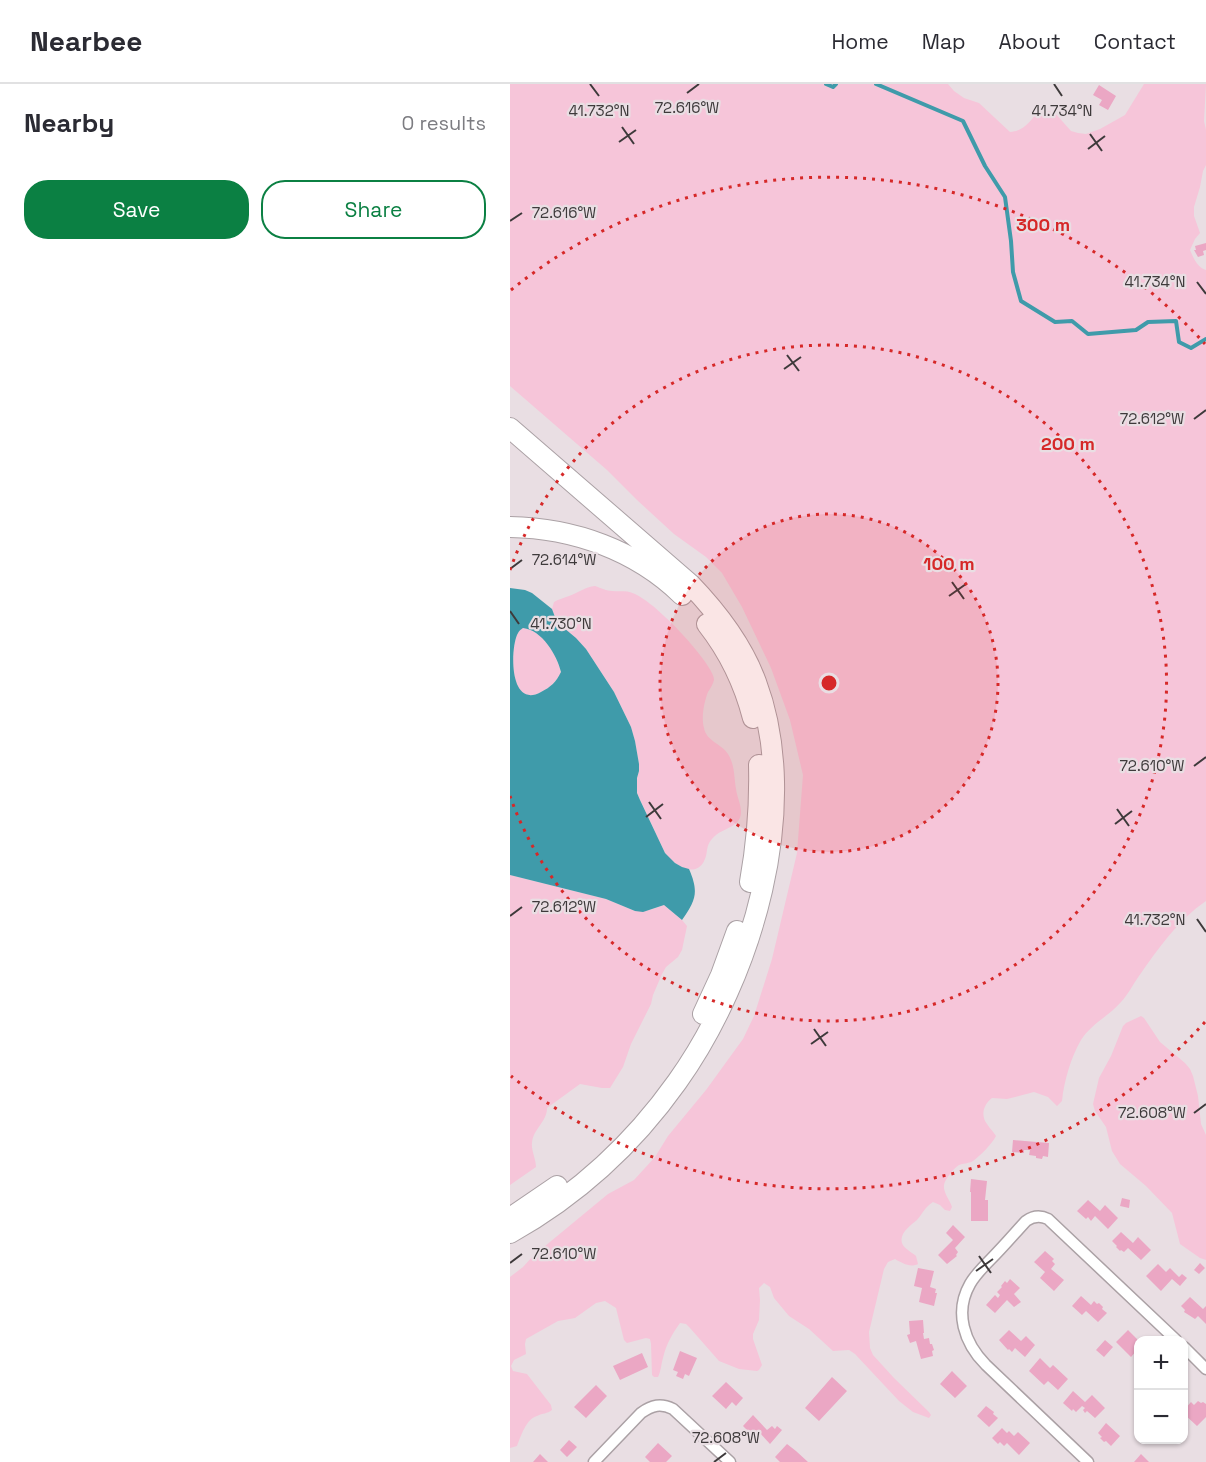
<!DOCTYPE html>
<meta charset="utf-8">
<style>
body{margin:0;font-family:"Space Grotesk",sans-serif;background:#f7f7f7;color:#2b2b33}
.controls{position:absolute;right:18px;bottom:18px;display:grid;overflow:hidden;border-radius:12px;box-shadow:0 2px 4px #0004}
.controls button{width:54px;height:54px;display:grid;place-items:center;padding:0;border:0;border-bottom:2px solid #e1e1e2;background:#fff;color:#2b2b33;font:30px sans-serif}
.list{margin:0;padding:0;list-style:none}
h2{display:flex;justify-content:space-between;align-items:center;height:78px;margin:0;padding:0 24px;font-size:26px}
h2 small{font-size:20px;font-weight:400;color:#7c7c81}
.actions{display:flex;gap:12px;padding:18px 24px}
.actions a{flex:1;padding:14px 0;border:2px solid #0b8043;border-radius:24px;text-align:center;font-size:21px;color:#0b8043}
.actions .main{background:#0b8043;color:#fff}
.map{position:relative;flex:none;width:696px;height:1378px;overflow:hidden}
header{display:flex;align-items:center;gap:36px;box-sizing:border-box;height:84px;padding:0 30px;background:#fff;border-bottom:2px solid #e1e1e2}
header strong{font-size:28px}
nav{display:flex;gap:33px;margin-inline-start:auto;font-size:21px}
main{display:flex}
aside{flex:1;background:#fff}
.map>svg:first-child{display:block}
</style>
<header>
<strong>Nearbee</strong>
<nav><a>Home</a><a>Map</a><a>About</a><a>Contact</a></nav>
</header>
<main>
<aside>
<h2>Nearby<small>0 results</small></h2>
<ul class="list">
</ul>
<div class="actions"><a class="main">Save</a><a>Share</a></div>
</aside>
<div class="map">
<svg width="696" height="1378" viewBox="0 0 696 1378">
<rect width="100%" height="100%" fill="#e9dee3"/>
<path fill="#f6c5d9" d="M 0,0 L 438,0 L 444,7 L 454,14 L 469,19 L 500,48 C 515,47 521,36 530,25 L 545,29 L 561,47 L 568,49 L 576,50 L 590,45 L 615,31 L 634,0 L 696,0 L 694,37 L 696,46 L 696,81 L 693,87 L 690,103 L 684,123 L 684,132 L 690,149 L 685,155 L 680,166 C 684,175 687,183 696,186 L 696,817 C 668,836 648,865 629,892 C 623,900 618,911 611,918 C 599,932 581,940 571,956 C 561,973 554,997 552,1017 L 547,1022 L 538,1013 L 524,1008 L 497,1015 L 482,1014 C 474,1020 470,1031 477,1040 C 480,1045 483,1047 486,1052 C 482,1060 470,1072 463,1077 C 458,1080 453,1079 449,1081 C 444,1084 435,1095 434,1101 C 433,1109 440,1116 442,1123 L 440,1127 L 435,1126 L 430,1121 L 423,1118 C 415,1123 413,1129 407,1136 C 401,1141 389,1149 392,1159 C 393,1164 403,1169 406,1172 L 408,1180 C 400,1184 392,1179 385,1175 L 378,1178 L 374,1185 L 359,1248 L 360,1264 L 363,1271 L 384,1294 L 419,1328 L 421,1331 L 419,1334 L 403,1328 L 389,1317 L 345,1270 L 339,1266 L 323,1267 L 299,1245 L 279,1232 L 264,1214 L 260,1203 L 254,1199 L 249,1204 L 250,1216 L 249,1236 L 243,1250 L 243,1255 L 252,1281 L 249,1286 L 247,1287 L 229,1285 L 209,1277 L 180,1244 L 176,1240 L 170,1239 C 162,1250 156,1261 153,1274 C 151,1281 151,1287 148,1293 L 144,1293 L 142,1291 L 141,1260 L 140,1255 L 136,1254 L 117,1259 L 114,1256 L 106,1224 L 95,1217 L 86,1219 L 65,1234 L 48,1237 L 16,1255 L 15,1260 L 16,1270 L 4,1276 L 1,1282 L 3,1287 L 17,1290 L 41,1321 L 42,1326 C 37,1330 33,1329 27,1332 C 16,1335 11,1352 7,1362 L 0,1364 L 0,1193 L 13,1183 L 23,1172 L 98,1110 L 124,1096 L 145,1073 L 158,1052 L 196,1006 L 233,955 L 244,932 L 262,875 L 287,769 L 293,691 L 280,636 L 261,584 L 232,523 L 212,489 L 196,473 L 164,450 L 127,416 L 97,386 L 0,302 Z
M 85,502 C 91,504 97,507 102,507 C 111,508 117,506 125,510 C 135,515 146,524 154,532 C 164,540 205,584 204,596 C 203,600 200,605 198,608 C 194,618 191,634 194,644 C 196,657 212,660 218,670 C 225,681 224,694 226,705 C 227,713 231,720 231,728 C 231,742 215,744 206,751 C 193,762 200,768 193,779 C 182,795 162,778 155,769 L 127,709 L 127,694 L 129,687 L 129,680 L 125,657 L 121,643 L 104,608 L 76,565 L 66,554 L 54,544 L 45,533 L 42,525 L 44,518 C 49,515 54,514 59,512 C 68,509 75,503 85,502 Z
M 13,544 C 32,546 47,570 51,589 C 45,598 41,603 31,608 C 0,625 0,569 7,551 C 8,548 10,546 13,544 Z
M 0,791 L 96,815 L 125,827 L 140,826 L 154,821 L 172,836 L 177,842 L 172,866 L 168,873 L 156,883 L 152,890 L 143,911 L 141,920 L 121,960 L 113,983 L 100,1004 L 92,1004 L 70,1000 L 37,1024 C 37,1038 23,1045 22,1059 C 21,1066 26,1075 26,1083 L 0,1101 Z
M 631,932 L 634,934 L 650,958 L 675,979 L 680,985 L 683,992 L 688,1012 L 691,1040 L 696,1051 L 696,1176 L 690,1174 L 670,1160 L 662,1129 L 636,1102 L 610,1080 L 602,1067 L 596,1043 L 585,1027 L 583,1020 L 589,994 L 601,972 L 613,942 L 616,939 Z"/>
<path fill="#3f9baa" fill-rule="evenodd" d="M 0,504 L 15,506 L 22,509 L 42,525 L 45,533 L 54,544 L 66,554 L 76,565 L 104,608 L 121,643 L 125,657 L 129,680 L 129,687 L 127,694 L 127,709 L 130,716 L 155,769 L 165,779 L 172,783 L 179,785 C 189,808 186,816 172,836 L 154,821 L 133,828 L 125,827 L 96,815 L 0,791 ZM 13,544 C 32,546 47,571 51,588 C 46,598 41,603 31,608 C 0,625 0,568 7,551 C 9,547 10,546 13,544 Z"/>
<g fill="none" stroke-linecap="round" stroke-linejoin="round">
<path stroke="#3f9baa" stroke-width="4" d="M 316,0 L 323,3 L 326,0
M 366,0 L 453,37 L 475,82 L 495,113 L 501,157 L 503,188 L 511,217 L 545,238 L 562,237 L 578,250 L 626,246 L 638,238 L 666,237 L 669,258 L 681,264 L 696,255"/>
</g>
<path fill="#eba7c4" d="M 589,1 L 606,12 L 598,26 L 589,21 L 592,16 L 583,11 Z
M 696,159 L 696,166 L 693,167 L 694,171 L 688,173 L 684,166 L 686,166 L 685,162 Z
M 503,1056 L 539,1059 L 538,1073 L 533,1072 L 532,1075 L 526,1074 L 526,1072 L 519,1071 L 520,1066 L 514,1066 L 514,1069 L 502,1068 Z
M 461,1095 L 477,1097 L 475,1116 L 478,1116 L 478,1137 L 461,1137 L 461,1108 L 460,1108 Z
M 612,1114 L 620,1116 L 619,1124 L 610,1122 Z
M 578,1116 L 590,1127 L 595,1121 L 608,1134 L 598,1145 L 585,1132 L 581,1137 L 578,1133 L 576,1135 L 567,1127 Z
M 443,1141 L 455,1153 L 445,1164 L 448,1168 L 446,1171 L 447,1172 L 437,1180 L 428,1171 L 443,1156 L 436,1149 Z
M 611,1148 L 623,1159 L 628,1153 L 641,1166 L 631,1176 L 618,1164 L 614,1168 L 611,1166 L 610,1167 L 606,1163 L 607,1162 L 602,1157 Z
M 535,1167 L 544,1175 L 542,1177 L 545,1180 L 541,1185 L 554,1196 L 544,1207 L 530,1194 L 535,1188 L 524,1178 Z
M 690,1179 L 695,1184 L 689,1190 L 684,1186 Z
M 648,1180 L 656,1188 L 660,1184 L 669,1193 L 672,1190 L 677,1194 L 670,1202 L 662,1195 L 651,1207 L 636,1192 Z
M 408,1184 L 424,1187 L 420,1203 L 426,1205 L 425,1209 L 427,1209 L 424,1222 L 409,1218 L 412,1204 L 404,1202 Z
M 500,1195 L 510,1204 L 504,1210 L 511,1218 L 504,1223 L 497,1216 L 485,1229 L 476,1221 L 485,1211 L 488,1214 L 490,1211 L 487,1208 L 492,1203 L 491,1202 L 495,1197 L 497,1199 Z
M 571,1212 L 581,1221 L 584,1217 L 587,1220 L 589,1219 L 593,1223 L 592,1225 L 597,1229 L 588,1238 L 576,1227 L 572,1231 L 562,1222 Z
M 680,1213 L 693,1225 L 696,1222 L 696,1240 L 688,1232 L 685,1235 L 674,1228 L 675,1226 L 671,1222 Z
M 413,1236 L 414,1249 L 413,1249 L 414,1255 L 419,1254 L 420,1260 L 422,1260 L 424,1266 L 422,1267 L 423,1272 L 411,1275 L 406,1257 L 400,1259 L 397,1251 L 400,1250 L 399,1237 Z
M 499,1246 L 511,1257 L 516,1252 L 525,1261 L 515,1273 L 505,1264 L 502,1268 L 499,1265 L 498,1266 L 489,1256 Z
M 618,1246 L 628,1256 L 628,1265 L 621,1273 L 606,1258 Z
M 595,1256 L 603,1263 L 594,1273 L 586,1266 Z
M 170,1267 L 187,1274 L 179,1292 L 175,1290 L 173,1295 L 166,1292 L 168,1288 L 163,1286 Z
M 132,1269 L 138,1283 L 110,1296 L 103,1282 Z
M 530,1274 L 540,1284 L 543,1281 L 558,1295 L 548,1306 L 538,1297 L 534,1301 L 519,1287 Z
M 442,1287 L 457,1302 L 445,1314 L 430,1300 Z
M 322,1293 L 337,1307 L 309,1337 L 295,1324 Z
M 216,1298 L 233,1314 L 226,1322 L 222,1318 L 216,1325 L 202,1312 Z
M 86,1301 L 97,1312 L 76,1334 L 64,1323 Z
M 563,1307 L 575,1318 L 582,1311 L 595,1324 L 585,1334 L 577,1327 L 575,1329 L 573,1326 L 575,1324 L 572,1322 L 566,1328 L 563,1325 L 562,1327 L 553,1319 Z
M 688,1317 L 691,1319 L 693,1318 L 696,1320 L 696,1333 L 687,1342 L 674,1330 L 674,1326 L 681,1318 L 684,1321 Z
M 476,1322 L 484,1328 L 483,1330 L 488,1334 L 479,1343 L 467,1332 Z
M 243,1331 L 257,1346 L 262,1342 L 265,1345 L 267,1342 L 272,1346 L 260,1360 L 250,1349 L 245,1353 L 237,1348 L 238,1347 L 233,1342 Z
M 596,1339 L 610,1352 L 601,1362 L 596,1357 L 594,1358 L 590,1354 L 592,1353 L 588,1349 Z
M 492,1344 L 497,1349 L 499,1347 L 504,1352 L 508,1348 L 520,1359 L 509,1371 L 497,1359 L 494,1362 L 490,1358 L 488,1360 L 482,1354 Z
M 59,1356 L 67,1363 L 57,1373 L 50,1366 Z
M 148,1359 L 162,1372 L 156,1378 L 140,1378 L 135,1373 Z
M 277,1360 L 286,1367 L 298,1378 L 270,1378 L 265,1373 Z
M 30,1370 L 38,1378 L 23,1378 Z
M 631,1370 L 639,1378 L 624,1378 Z"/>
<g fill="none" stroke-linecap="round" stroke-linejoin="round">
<g stroke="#aba1a5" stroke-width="13">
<path id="minor" d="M 674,1263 L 696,1285
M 84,1378 L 131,1329 C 142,1321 151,1319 163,1325 L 220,1378
M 578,1378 L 476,1281 C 454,1259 444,1228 460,1200 C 465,1191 473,1183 481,1175 C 493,1163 504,1150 516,1137 C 523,1132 530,1131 538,1135 L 666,1256"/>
</g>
<g stroke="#aba1a5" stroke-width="22">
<path id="motorway" d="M 0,344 L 180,500 C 208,529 232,560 246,598 C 293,723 242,893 167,998 C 123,1060 66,1112 0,1149
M 0,443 C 63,444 126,466 172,511
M 197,540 C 219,568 234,599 243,634
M 240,798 C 247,759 250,720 249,681
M 193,930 L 211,891 L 227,847
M 0,1134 L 47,1102"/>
</g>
<use href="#minor" stroke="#fff" stroke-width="10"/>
<use href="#motorway" stroke="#fff" stroke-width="20"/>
</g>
<path fill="none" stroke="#3e3a3b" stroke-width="2" d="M 80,0 L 89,12M 544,0 L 552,12M 177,9 L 189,0M 112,43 L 124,60M 580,50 L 592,67M 109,58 L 126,46M 578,65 L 595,52M 0,137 L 12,129M 687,198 L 696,210M 277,271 L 289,287M 274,285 L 291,273M 684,335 L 696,326M 0,485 L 12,476M 442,498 L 454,515M 439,512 L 456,500M 0,527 L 9,540M 684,682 L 696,673M 139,718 L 151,735M 607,725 L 619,742M 136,733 L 153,720M 605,740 L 622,727M 0,832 L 12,823M 687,835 L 696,848M 304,945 L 316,962M 301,960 L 318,948M 684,1029 L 696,1020M 469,1172 L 481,1189M 0,1179 L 12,1170M 466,1187 L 483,1175M 204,1378 L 216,1369"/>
<circle cx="319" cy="599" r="169" fill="#d62828" fill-opacity=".12"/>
<g fill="none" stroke="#d62828" stroke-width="3" stroke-dasharray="3 6">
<circle cx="319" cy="599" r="169"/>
<path d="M0 486A338 338 0 1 1 0 712"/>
<path d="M695 938A506 506 0 0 1 1 992M1 206A506 506 0 0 1 695 260"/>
</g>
<g font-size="15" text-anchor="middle" fill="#3e3a3b" stroke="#e9dee3" stroke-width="4.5" stroke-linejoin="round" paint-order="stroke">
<text x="177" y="29">72.616°W</text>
<text x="89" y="32">41.732°N</text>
<text x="552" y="32">41.734°N</text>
<text x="54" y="134">72.616°W</text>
<text x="645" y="203">41.734°N</text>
<text x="642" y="340">72.612°W</text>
<text x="54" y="481">72.614°W</text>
<text x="51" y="545">41.730°N</text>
<text x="642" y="687">72.610°W</text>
<text x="54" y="828">72.612°W</text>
<text x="645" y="841">41.732°N</text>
<text x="642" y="1034">72.608°W</text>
<text x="54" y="1175">72.610°W</text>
<text x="216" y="1359">72.608°W</text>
</g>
<circle cx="319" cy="599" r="9" fill="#d62828" stroke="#e9dee3" stroke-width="3"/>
<g font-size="18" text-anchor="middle" font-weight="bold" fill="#d62828" stroke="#e9dee3" stroke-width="4.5" stroke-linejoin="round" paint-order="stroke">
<text x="533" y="147">300 m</text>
<text x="558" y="366">200 m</text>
<text x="439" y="486">100 m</text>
</g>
</svg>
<div class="controls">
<button>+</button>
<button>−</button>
</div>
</div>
</main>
